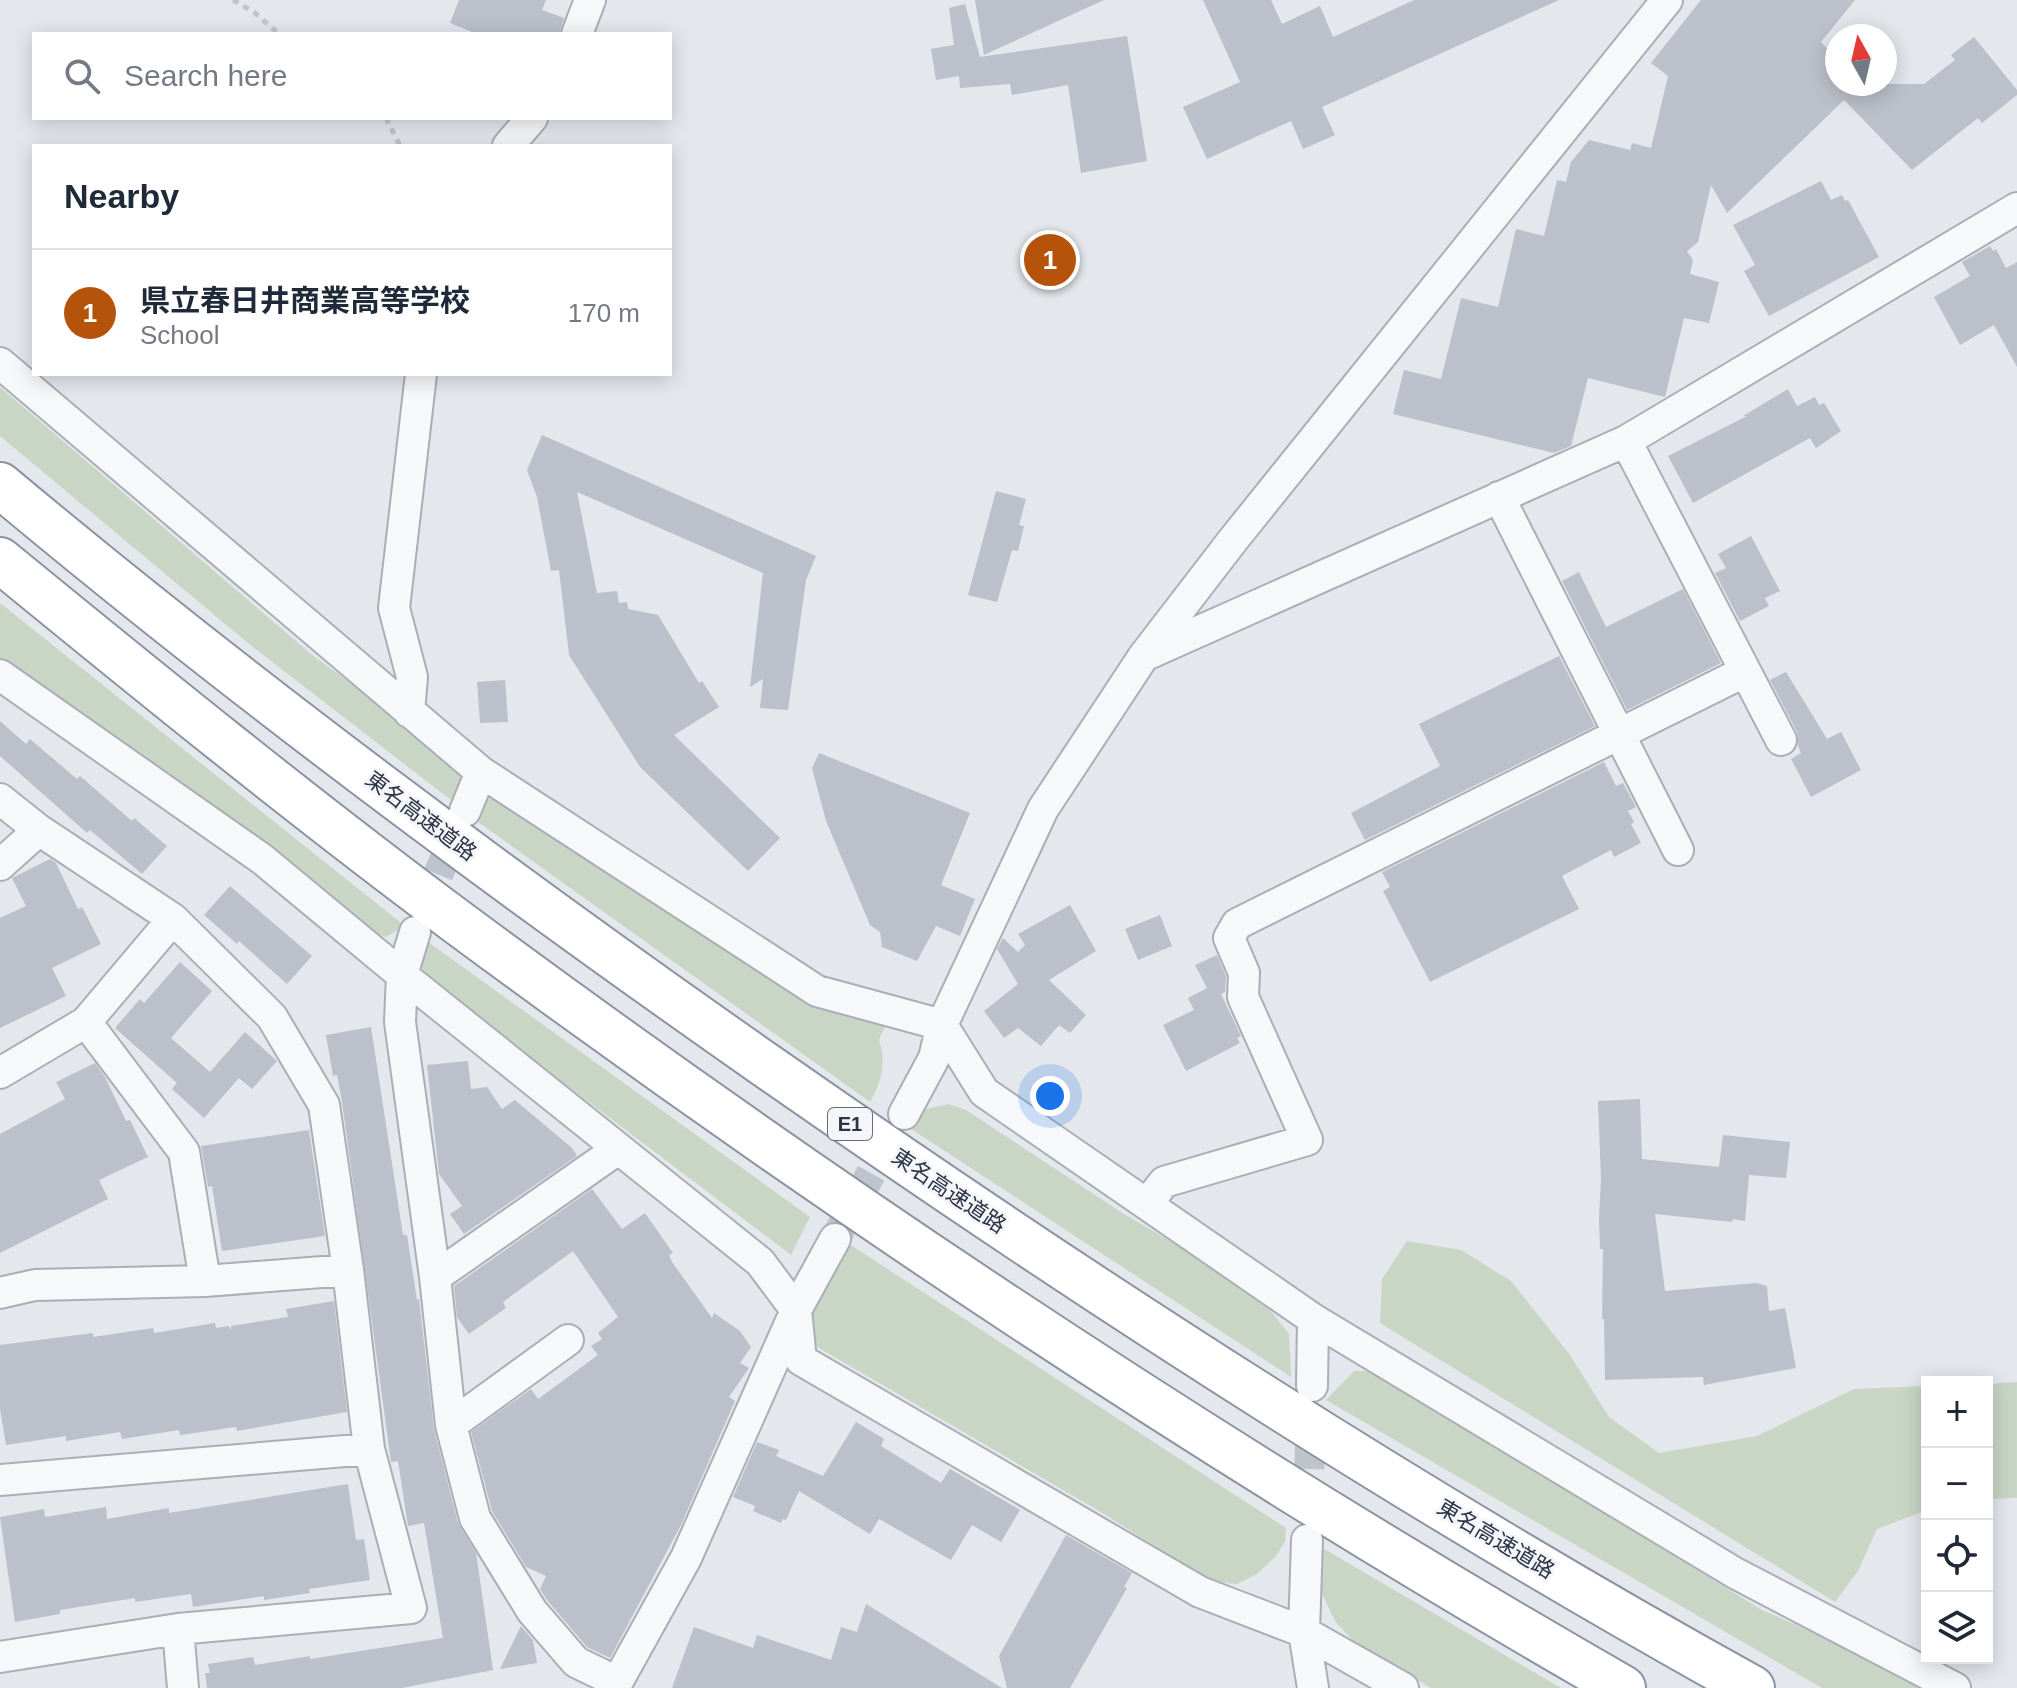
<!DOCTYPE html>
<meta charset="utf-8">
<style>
body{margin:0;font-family:Arial,"Noto Sans JP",sans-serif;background:#f2f2f3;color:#1f2937}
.controls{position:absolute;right:24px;bottom:24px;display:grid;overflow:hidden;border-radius:0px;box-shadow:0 4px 20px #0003}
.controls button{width:72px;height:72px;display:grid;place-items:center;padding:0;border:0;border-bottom:2px solid #e0e1e3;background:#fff;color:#1f2937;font:40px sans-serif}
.compass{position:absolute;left:1825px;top:24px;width:72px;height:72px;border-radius:50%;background:#fff;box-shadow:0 4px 20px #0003;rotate:352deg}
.you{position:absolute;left:1050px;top:1096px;width:28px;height:28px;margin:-20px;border:6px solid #fff;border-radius:50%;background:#1a73e8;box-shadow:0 0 0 12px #1a73e833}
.badge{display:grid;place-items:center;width:52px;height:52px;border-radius:50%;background:#b45309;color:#fff;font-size:26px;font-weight:700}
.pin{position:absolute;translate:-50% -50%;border:4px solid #fff;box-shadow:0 2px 8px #0006}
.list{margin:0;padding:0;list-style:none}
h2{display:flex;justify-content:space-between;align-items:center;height:104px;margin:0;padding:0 32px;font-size:34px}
h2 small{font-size:26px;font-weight:400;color:#747a83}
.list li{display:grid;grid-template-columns:52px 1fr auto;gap:24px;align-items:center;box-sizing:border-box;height:128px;padding:0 32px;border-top:2px solid #e0e1e3}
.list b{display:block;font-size:30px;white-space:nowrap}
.list p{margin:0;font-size:26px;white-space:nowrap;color:#747a83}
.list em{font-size:26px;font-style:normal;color:#747a83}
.icon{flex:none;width:44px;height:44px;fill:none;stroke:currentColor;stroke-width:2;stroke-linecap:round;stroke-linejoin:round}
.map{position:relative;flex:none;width:2017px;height:1688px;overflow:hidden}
.search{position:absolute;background:#fff;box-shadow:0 4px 20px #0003;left:32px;top:32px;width:640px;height:88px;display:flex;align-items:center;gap:20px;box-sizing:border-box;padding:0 28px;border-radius:0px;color:#747a83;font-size:30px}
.panel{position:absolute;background:#fff;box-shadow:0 4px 20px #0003;left:32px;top:144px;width:640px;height:232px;border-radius:0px}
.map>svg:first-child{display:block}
</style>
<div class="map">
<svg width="2017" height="1688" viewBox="0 0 2017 1688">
<rect width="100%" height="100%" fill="#e4e7ec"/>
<path fill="#c9d6c5" d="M 0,387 L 312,655 L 451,755 C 463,773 462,784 456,804 L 248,643 L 0,436 Z
M 0,603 L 405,926 L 386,937 L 371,931 L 0,663 Z
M 498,794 L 822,1008 L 851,1009 L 887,1022 L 879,1040 C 887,1063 881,1082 870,1102 L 471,817 L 477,805 Z
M 424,939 L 810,1217 L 791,1255 L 422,976 Z
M 948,1104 L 966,1110 L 1124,1214 L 1254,1290 L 1289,1334 L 1291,1377 L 905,1125 L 907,1120 L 926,1109 Z
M 1407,1241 L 1461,1250 L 1511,1281 L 1570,1355 L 1609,1417 L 1659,1453 L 1757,1436 L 1854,1389 L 1927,1386 L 1927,1510 L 1877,1529 L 1858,1571 L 1835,1602 L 1380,1323 L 1382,1279 Z
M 846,1242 L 1286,1528 L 1285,1542 L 1276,1556 L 1257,1574 L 1237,1584 L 1208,1581 L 1106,1515 L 812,1344 L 806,1321 L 837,1270 Z
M 1354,1371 L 1373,1371 L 1762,1610 L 1897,1669 L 1926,1688 L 1822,1688 L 1326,1400 Z
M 2017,1382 L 2017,1498 L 1987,1499 L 1987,1384 Z
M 1321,1547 L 1561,1688 L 1431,1688 L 1355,1643 L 1335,1621 L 1322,1594 Z"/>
<path fill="#bbc0ca" d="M 459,0 L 546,0 L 542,10 L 564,18 L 559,34 L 477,34 L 450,23 Z
M 975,0 L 1104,0 L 984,55 Z
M 1203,0 L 1271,0 L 1282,24 L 1320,6 L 1333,37 L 1414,0 L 1559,0 L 1322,107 L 1335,135 L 1303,149 L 1291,121 L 1207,159 L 1183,107 L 1240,82 Z
M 1701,0 L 1855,0 L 1821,42 L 1837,59 L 1837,84 L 1924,84 L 1955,60 L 1951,55 L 1974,37 L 2017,90 L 2017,95 L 1982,123 L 1978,118 L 1912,170 L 1844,100 L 1727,213 L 1711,185 L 1698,242 L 1687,251 L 1693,260 L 1690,274 L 1719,282 L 1709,323 L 1684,318 L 1665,397 L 1588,378 L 1571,446 L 1554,453 L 1393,414 L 1404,370 L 1441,379 L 1461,298 L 1498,307 L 1516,229 L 1544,236 L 1557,180 L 1566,182 L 1571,162 L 1589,140 L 1630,150 L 1632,143 L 1651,148 L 1668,76 L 1651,63 Z
M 965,4 L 980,57 L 1127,36 L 1147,161 L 1081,173 L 1068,85 L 1012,95 L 1010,84 L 960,88 L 959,76 L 936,80 L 931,49 L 954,45 L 949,8 Z
M 1821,181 L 1831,200 L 1842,195 L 1845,201 L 1848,200 L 1879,257 L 1769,316 L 1744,271 L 1755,265 L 1733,225 Z
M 1990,246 L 1993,251 L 1996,249 L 2006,268 L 2017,262 L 2017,367 L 1994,325 L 1960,345 L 1934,297 L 1970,276 L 1962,262 Z
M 1788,389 L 1797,406 L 1815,397 L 1819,405 L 1824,403 L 1841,431 L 1816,448 L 1810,438 L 1693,503 L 1668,456 L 1747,416 L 1743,416 Z
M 542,435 L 816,556 L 806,580 L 788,710 L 760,708 L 763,679 L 750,687 L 763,573 L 577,492 L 597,593 L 617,591 L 619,603 L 627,602 L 628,609 L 658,615 L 699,683 L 702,681 L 719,707 L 674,735 L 780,838 L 748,871 L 640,767 L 569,655 L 559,570 L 551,571 L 537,497 L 527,470 Z
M 996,491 L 1026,499 L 1019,525 L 1024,526 L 1018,551 L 1012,550 L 997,602 L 968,595 Z
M 1751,536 L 1780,591 L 1765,598 L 1769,606 L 1740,621 L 1715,573 L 1726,568 L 1718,554 Z
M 1579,572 L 1606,627 L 1683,589 L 1721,663 L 1627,710 L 1562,581 Z
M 1559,656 L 1595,726 L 1365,840 L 1351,813 L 1440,766 L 1419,724 Z
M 1786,672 L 1827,739 L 1841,732 L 1861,770 L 1811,797 L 1791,759 L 1801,753 L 1798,746 L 1797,732 L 1770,680 Z
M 505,680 L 508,722 L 480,723 L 477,682 Z
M 0,721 L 26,744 L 30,739 L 77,779 L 80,776 L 132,821 L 134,818 L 167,846 L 142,874 L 90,830 L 87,833 L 0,756 Z
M 819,753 L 970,813 L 941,885 L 975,899 L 960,936 L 936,926 L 917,961 L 882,947 L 880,932 L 870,925 L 826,821 L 812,768 Z
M 1604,762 L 1616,786 L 1623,783 L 1636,807 L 1628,811 L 1634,822 L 1631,824 L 1641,843 L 1614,857 L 1611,850 L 1562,876 L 1579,909 L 1430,982 L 1383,891 L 1390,887 L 1382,872 Z
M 50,859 L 56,863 L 78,909 L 82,907 L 101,944 L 52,968 L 66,996 L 0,1028 L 0,918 L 26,906 L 12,878 Z
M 230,886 L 312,956 L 287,984 L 239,941 L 237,944 L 204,915 Z
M 1070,905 L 1096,951 L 1049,980 L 1086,1015 L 1070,1033 L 1059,1025 L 1041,1046 L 1018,1028 L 1004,1038 L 984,1011 L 1018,984 L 997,949 L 1003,938 L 1018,952 L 1025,945 L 1018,934 Z
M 1160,915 L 1172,946 L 1138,960 L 1125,929 Z
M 1217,955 L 1226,976 L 1225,992 L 1221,994 L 1241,1036 L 1237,1038 L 1240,1043 L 1186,1071 L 1163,1025 L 1194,1010 L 1188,998 L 1207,988 L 1195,965 Z
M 180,962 L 212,991 L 171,1038 L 210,1072 L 245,1032 L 277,1061 L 252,1089 L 239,1078 L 204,1118 L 172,1089 L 177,1083 L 115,1028 L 140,999 L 144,1003 Z
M 371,1027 L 403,1235 L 407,1235 L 417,1300 L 419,1299 L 434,1429 L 458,1523 L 476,1553 L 493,1670 L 402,1688 L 207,1688 L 205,1673 L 210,1673 L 208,1664 L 253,1657 L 255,1665 L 310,1656 L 310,1659 L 443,1638 L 424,1523 L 408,1526 L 398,1461 L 391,1462 L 342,1102 L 337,1075 L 333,1076 L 326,1035 Z
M 468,1061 L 471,1089 L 487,1087 L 502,1109 L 515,1100 L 572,1148 L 577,1156 L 464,1234 L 450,1214 L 462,1206 L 439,1174 L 427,1065 Z
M 95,1063 L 105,1077 L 126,1121 L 130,1120 L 148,1157 L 99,1180 L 108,1199 L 0,1253 L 0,1134 L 65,1099 L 56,1082 Z
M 1640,1099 L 1642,1159 L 1719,1167 L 1723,1135 L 1790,1142 L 1786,1178 L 1749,1175 L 1745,1221 L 1733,1219 L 1732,1222 L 1655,1214 L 1665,1291 L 1756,1283 L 1767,1286 L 1769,1311 L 1785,1308 L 1796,1368 L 1704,1385 L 1703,1377 L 1605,1380 L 1604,1319 L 1602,1319 L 1603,1249 L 1600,1249 L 1599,1218 L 1601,1179 L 1598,1101 Z
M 309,1130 L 325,1236 L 222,1251 L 212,1186 L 208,1187 L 201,1146 Z
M 592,1189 L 622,1229 L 645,1213 L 673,1253 L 669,1255 L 672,1262 L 712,1318 L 714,1313 L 740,1331 L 751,1347 L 740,1363 L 749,1368 L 729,1397 L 735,1401 L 681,1525 L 610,1658 L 587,1647 L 547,1600 L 540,1589 L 546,1576 L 526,1567 L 492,1511 L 471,1432 L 531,1389 L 538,1399 L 598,1355 L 591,1346 L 602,1339 L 598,1333 L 618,1317 L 573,1251 L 503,1302 L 506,1308 L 469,1334 L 457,1317 L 454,1286 Z
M 334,1301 L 347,1412 L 237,1431 L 236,1427 L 180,1435 L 179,1430 L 122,1439 L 120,1432 L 66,1441 L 66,1436 L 6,1445 L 0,1409 L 0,1345 L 93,1333 L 93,1337 L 153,1328 L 154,1333 L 215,1323 L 216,1328 L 229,1326 L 231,1331 L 231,1326 L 288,1317 L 286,1309 Z
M 856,1422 L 884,1439 L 881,1446 L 941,1483 L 950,1469 L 1020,1510 L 1001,1542 L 972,1525 L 951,1560 L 879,1519 L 870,1534 L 799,1491 L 786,1520 L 783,1519 L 781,1523 L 753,1511 L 755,1506 L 733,1497 L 757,1442 L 779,1450 L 776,1456 L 823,1476 Z
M 348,1484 L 356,1540 L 364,1539 L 370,1580 L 309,1589 L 310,1593 L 264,1600 L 264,1596 L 193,1607 L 191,1594 L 135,1602 L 135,1598 L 60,1610 L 60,1614 L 15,1622 L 0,1517 L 44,1509 L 45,1517 L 106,1507 L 107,1519 L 169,1508 L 169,1513 Z
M 1066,1535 L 1132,1573 L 1124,1587 L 1127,1588 L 1070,1688 L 1007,1688 L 999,1656 Z
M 866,1604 L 1002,1688 L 672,1688 L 694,1627 L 753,1648 L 757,1635 L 831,1660 L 841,1627 L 857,1632 Z
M 521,1626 L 533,1640 L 537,1663 L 500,1669 Z"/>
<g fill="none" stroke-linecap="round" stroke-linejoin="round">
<path stroke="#bfc3cb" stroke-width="30" stroke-dasharray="30 15" stroke-linecap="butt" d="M 421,916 L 459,824
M 835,1239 L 894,1132
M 1308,1514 L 1311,1414"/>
<g stroke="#a9aeb7" stroke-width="34">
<path id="minor" d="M 577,34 L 590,0
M 508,146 L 532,118
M 0,363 L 481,772 L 817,991 L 942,1025 L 984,1092 L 1313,1319 L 1735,1573 L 1955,1688
M 1626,441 L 1781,740
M 1499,497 L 1678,850
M 1148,654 L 1626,441 L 2017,208
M 0,675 L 262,859 L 402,975 L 760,1262 L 796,1310 L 801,1360 L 1200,1592 L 1304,1632 L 1403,1688
M 409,712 L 412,677 L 394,608 L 421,374
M 0,799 L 39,830 L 173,919 L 272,1017 L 324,1105 L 348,1270 L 369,1449 L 411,1608 L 178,1629 L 0,1657
M 465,811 L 481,772
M 0,865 L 39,830
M 415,932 L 402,975 L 400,1022 L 435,1277 L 451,1425 L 475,1518 L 532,1611 L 576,1662 L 617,1682
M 86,1022 L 184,1152 L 205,1281
M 0,1073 L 86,1022 L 173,919
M 904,1114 L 934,1058 L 942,1025 L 1043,809 L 1143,657 L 1233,540 L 1667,0
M 1147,1204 L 1164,1182 L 1307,1140 L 1243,997 L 1244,973 L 1229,938 L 1237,924 L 1744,672
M 435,1277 L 618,1149
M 0,1293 L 35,1285 L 205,1281 L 348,1270
M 1312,1386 L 1313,1319
M 451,1425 L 568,1340
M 0,1480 L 369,1449
M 1307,1540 L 1304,1632 L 1313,1688
M 178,1629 L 183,1688
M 614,1688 L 686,1558 L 796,1310 L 835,1239"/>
</g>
<g stroke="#8b94a3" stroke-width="48">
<path id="motorway" d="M 0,485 C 246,691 504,882 767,1066 C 1085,1288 1412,1500 1752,1688
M 0,560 C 149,682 298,803 452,918 C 827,1196 1218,1456 1623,1688"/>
</g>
<path stroke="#c2c5cb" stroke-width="5" stroke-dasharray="6 6" stroke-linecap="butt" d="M 233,0 L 254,12 L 279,34
M 386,118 L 400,146"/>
<use href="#minor" stroke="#f7f8fa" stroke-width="30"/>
<use href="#motorway" stroke="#fff" stroke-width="44"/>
</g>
<g text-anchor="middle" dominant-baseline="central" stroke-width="6" stroke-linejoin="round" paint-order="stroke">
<rect fill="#f4f6f9" stroke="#676e7b" stroke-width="2" x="828" y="1108" width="44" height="32" rx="6"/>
<g font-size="20" font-weight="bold" fill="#2b3445">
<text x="850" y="1124">E1</text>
</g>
<g font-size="22" fill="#2b3445" stroke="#f4f6f9">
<text transform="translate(421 816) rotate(37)">東名高速道路</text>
<text transform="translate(949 1191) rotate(34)">東名高速道路</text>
<text transform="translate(1496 1539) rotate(31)">東名高速道路</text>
</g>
</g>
</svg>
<div class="controls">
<button>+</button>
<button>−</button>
<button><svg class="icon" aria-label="locate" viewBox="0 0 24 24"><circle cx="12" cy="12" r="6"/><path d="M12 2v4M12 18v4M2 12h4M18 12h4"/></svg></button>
<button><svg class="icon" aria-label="layers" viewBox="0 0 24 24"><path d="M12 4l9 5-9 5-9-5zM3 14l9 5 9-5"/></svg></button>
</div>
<svg class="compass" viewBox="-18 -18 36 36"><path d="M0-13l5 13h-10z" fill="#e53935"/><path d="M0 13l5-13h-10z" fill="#747a83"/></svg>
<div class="you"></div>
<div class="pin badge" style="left:1050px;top:260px">1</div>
<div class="search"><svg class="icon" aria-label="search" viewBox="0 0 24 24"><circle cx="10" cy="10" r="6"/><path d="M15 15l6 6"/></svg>Search here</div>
<section class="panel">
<h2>Nearby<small></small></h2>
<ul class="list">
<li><span class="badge">1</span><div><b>県立春日井商業高等学校</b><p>School</p></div><em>170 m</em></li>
</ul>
</section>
</div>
